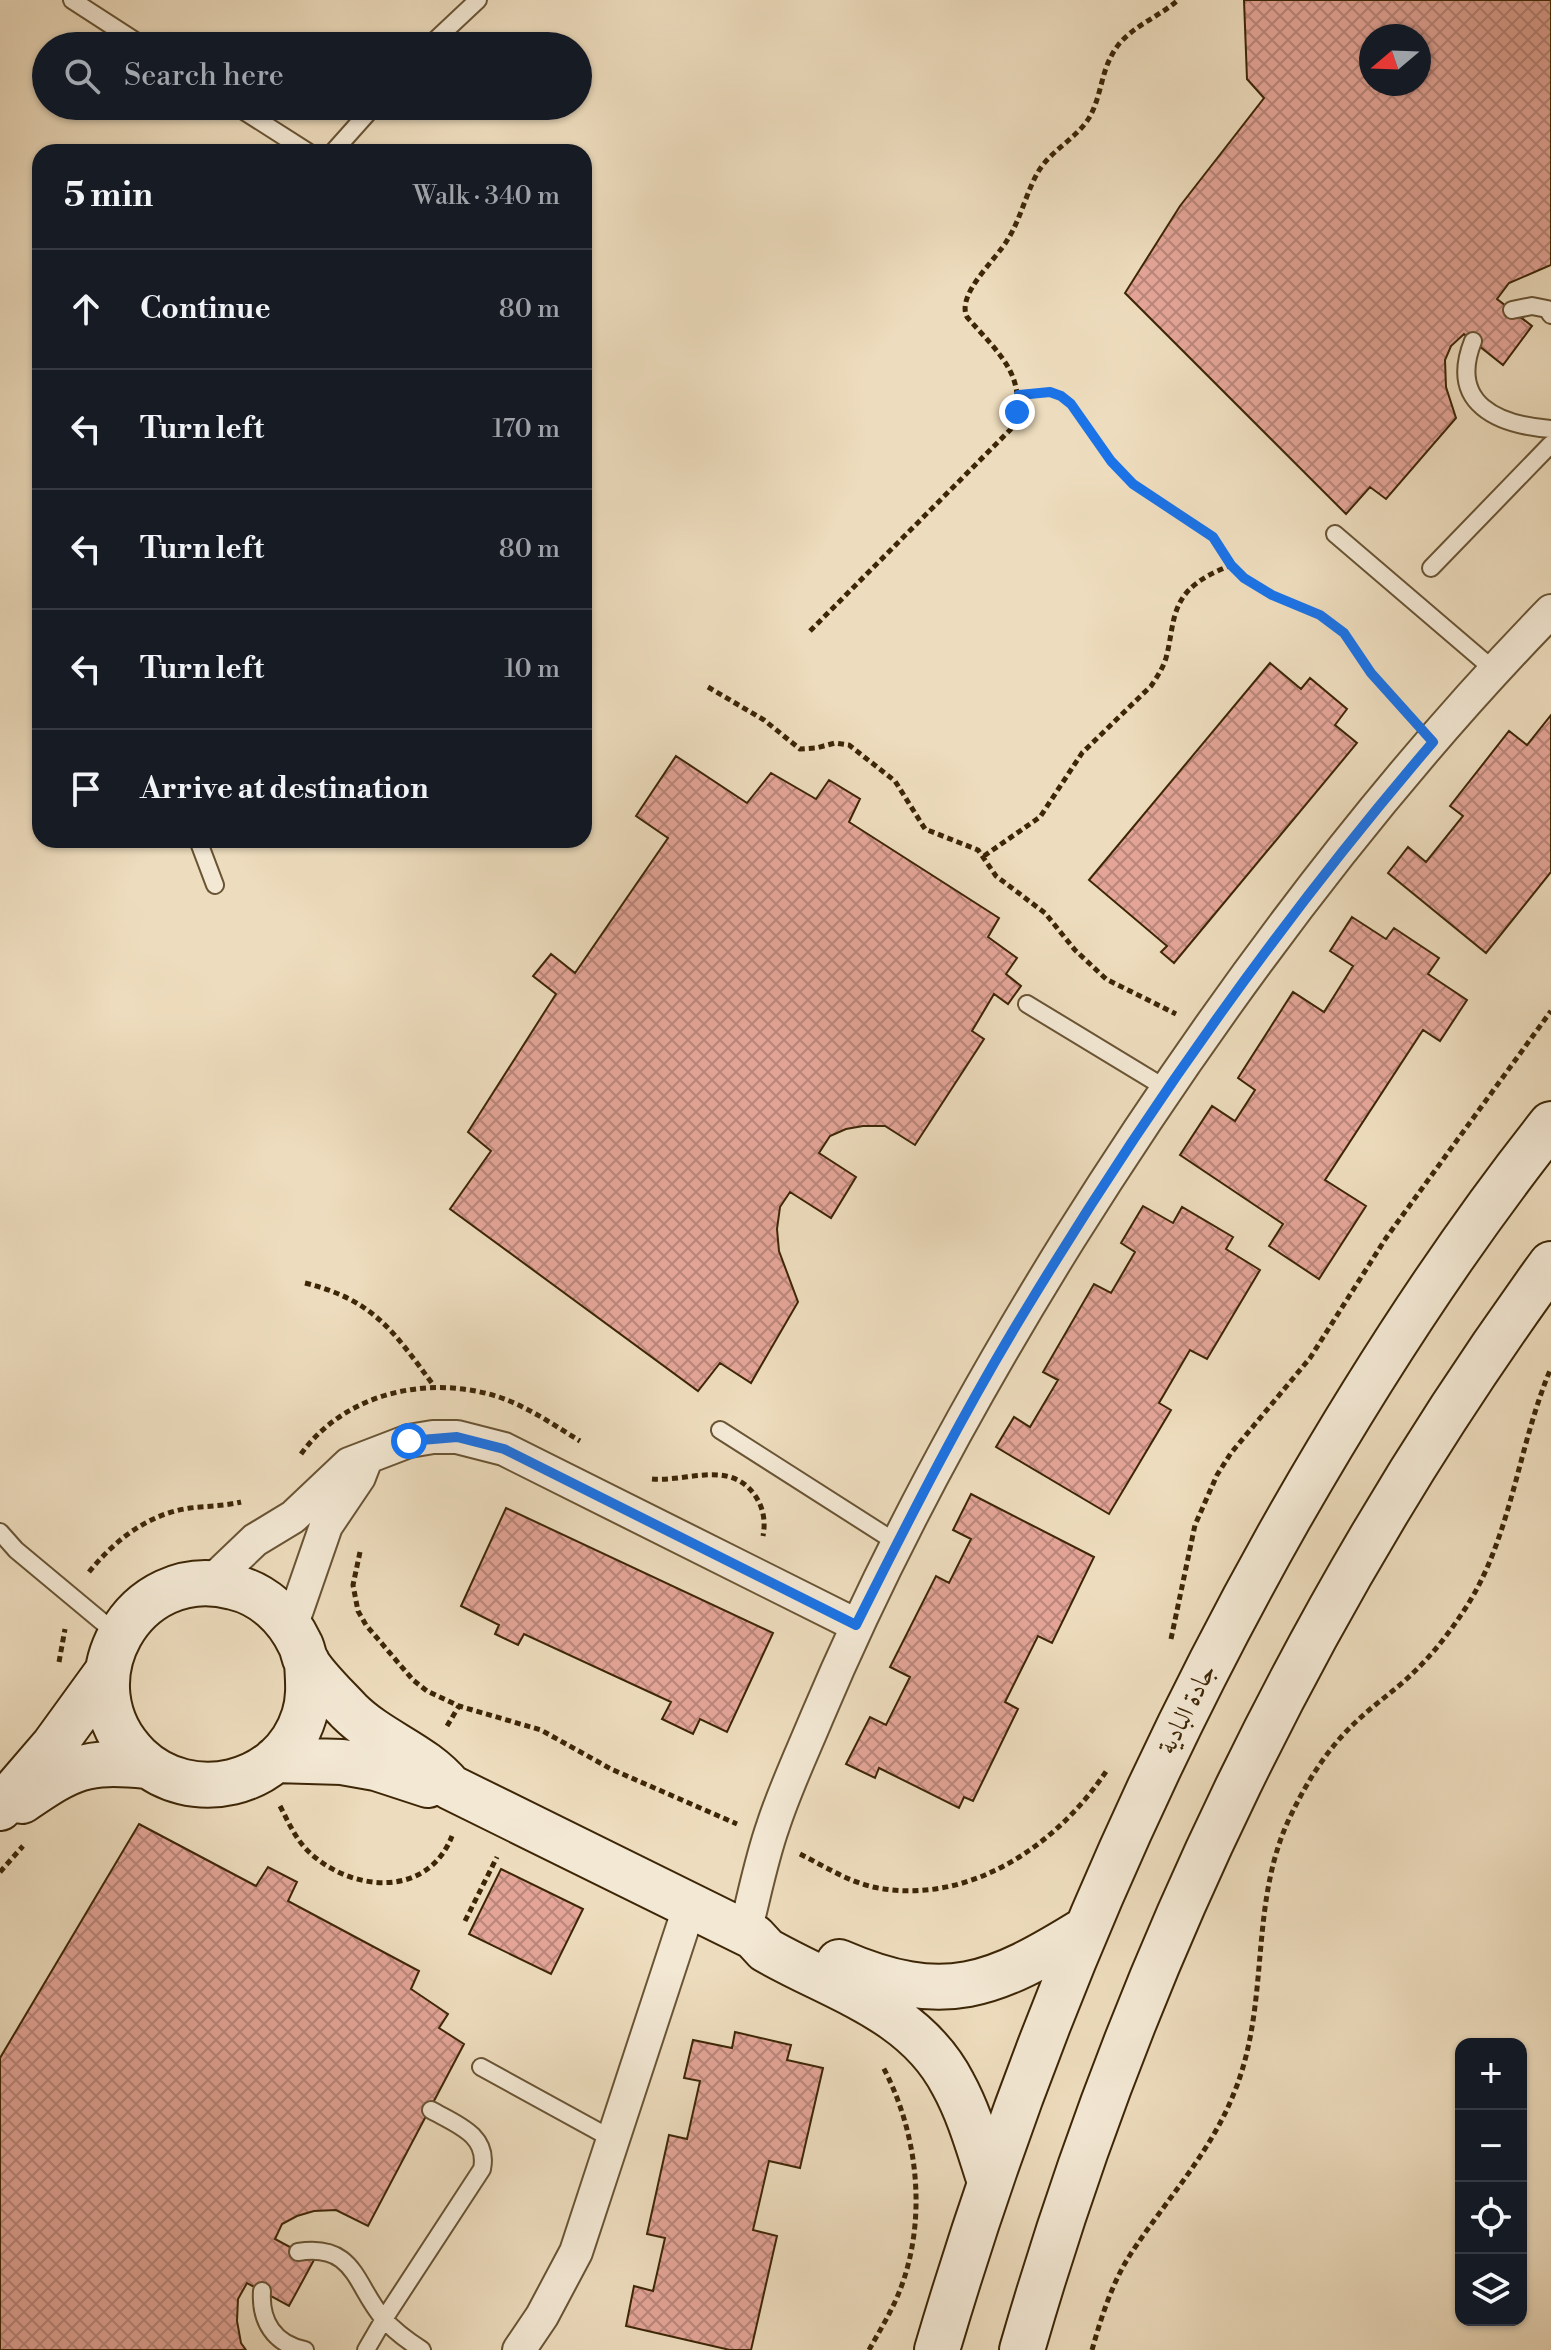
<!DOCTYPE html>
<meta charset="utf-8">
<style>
body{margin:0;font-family:"Libre Bodoni",Amiri,serif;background:#20242c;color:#f1f3f6}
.controls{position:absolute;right:24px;bottom:24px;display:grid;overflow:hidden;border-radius:16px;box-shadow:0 2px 6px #0004}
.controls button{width:72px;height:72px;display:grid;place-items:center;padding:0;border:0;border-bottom:2px solid #363941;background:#171b24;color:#f1f3f6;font:40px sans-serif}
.compass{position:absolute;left:1359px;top:24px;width:72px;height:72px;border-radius:50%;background:#171b24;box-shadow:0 2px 6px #0004;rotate:251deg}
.stop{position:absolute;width:24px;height:24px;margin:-18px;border:6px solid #1a73e8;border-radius:50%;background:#fff}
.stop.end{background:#1a73e8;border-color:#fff;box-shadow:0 2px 8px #0008}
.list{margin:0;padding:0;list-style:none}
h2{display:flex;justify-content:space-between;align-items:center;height:104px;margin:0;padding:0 32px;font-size:34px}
h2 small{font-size:26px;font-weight:400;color:#9ea1a6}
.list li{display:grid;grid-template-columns:52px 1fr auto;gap:24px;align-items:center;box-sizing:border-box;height:120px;padding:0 32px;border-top:2px solid #363941}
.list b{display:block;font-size:30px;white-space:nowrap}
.list em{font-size:26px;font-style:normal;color:#9ea1a6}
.icon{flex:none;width:44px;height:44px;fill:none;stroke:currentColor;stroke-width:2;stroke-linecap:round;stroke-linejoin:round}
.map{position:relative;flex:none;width:1551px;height:2350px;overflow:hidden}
.search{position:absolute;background:#171b24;box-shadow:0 2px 6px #0004;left:32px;top:32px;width:560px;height:88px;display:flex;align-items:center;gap:20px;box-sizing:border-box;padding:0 28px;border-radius:44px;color:#9ea1a6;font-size:30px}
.panel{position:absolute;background:#171b24;box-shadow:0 2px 6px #0004;left:32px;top:144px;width:560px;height:704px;border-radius:24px}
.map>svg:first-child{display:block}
</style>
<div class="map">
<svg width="1551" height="2350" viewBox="0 0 1551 2350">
<defs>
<pattern id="building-cross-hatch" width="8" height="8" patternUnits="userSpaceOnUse" patternTransform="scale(2)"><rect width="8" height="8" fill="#e4a598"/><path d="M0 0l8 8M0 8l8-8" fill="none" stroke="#ba867a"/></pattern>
</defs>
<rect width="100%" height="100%" fill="#eddcbd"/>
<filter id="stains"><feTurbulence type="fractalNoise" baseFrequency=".0025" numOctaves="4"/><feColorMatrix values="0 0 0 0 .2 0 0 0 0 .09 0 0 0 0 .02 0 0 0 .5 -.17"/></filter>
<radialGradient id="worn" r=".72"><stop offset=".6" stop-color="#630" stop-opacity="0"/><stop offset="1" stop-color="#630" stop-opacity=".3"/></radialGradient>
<path fill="url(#building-cross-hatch)" stroke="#3d2606" stroke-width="2" fill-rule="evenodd" d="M 1244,0 L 1551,0 L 1551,265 L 1509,283 L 1497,299 L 1532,326 L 1503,365 L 1464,334 L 1451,346 L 1445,360 L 1446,387 L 1456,418 L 1386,499 L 1370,487 L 1346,514 L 1125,293 L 1180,206 L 1264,98 L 1247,79 ZM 1371,36 L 1419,36 L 1419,84 L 1371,84 Z
M 1270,663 L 1301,689 L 1310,678 L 1347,709 L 1335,725 L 1357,743 L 1174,963 L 1161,952 L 1167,946 L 1089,880 Z
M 1551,715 L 1551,872 L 1486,953 L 1388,873 L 1408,847 L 1426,862 L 1463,816 L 1450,806 L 1509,731 L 1527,745 Z
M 676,756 L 747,803 L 771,773 L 816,799 L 829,780 L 860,799 L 849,822 L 999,918 L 988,937 L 1017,958 L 1006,974 L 1021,986 L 1008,1004 L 994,994 L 972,1031 L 984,1039 L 915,1145 L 885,1126 L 863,1126 L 846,1129 L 830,1136 L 819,1153 L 856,1177 L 831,1218 L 790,1192 L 780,1207 L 777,1229 L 779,1251 L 798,1302 L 751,1383 L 720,1363 L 698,1391 L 450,1209 L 491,1151 L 468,1132 L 556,994 L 533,976 L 551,954 L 575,973 L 668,838 L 636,816 Z
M 1352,917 L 1386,939 L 1394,928 L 1439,958 L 1428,974 L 1467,1000 L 1440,1041 L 1423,1030 L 1325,1180 L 1366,1206 L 1319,1279 L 1269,1246 L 1283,1224 L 1180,1155 L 1212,1106 L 1235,1121 L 1255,1090 L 1238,1078 L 1293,992 L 1324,1012 L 1353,966 L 1330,951 Z
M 1143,1206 L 1173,1223 L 1182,1207 L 1233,1237 L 1226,1249 L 1260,1270 L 1207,1359 L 1190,1350 L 1159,1403 L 1171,1410 L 1109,1514 L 996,1447 L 1014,1417 L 1030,1427 L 1058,1380 L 1043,1372 L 1094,1284 L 1111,1293 L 1135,1252 L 1121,1243 Z
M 971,1494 L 1094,1557 L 1052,1643 L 1038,1636 L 1005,1702 L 1018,1709 L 973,1801 L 964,1797 L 959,1808 L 879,1768 L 875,1778 L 846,1764 L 870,1717 L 886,1725 L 910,1677 L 890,1667 L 936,1576 L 949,1583 L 971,1539 L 953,1530 Z
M 506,1508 L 773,1633 L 727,1732 L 700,1719 L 693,1734 L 662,1719 L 671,1702 L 524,1634 L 518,1645 L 495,1634 L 499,1625 L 461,1606 Z
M 139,1824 L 256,1886 L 268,1867 L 297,1882 L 288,1901 L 419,1971 L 411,1989 L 448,2014 L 439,2028 L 464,2044 L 368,2226 L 336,2210 L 314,2211 L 297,2216 L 282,2224 L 275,2239 L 314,2260 L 289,2306 L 247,2283 L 238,2299 L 237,2321 L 241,2343 L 246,2350 L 0,2350 L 0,2058 Z
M 501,1869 L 583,1909 L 551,1974 L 469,1934 Z
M 735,2032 L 791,2045 L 787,2060 L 823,2068 L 800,2168 L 769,2161 L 753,2230 L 777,2236 L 751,2350 L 730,2350 L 626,2326 L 634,2286 L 653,2291 L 665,2238 L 647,2234 L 669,2135 L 687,2139 L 700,2081 L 684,2078 L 693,2040 L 732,2048 Z"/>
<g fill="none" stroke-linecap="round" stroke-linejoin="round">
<g stroke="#695434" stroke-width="20">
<path id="lane" d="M 72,0 L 143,46
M 429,46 L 478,0
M 236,106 L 308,152
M 333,152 L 374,106
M 1512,310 L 1532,306 L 1547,309 L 1551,315
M 1473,341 C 1448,404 1498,425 1551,429
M 1335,534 L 1494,670
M 1431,568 L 1551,444
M 198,840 L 215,885
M 1027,1004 L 1167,1089
M 720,1430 L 897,1543
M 0,1532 L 16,1550 L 118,1635
M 481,2067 L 614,2140
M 298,2252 C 355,2243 355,2285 383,2318 C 394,2331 408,2341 422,2350
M 262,2291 C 260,2321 274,2344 305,2350
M 366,2350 L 384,2319 L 482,2169 C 489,2135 456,2124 431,2110"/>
</g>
<g stroke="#695434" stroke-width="36">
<path id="street" d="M 210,1583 L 255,1540 L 293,1517 L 349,1464 L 409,1441 L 433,1437 L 457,1437 L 504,1449 L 856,1625
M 291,1627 L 326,1526 L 359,1477 L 364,1464
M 745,1932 C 754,1897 761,1860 773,1826 C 785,1789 802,1753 817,1717 C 887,1551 974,1392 1069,1239 C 1209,1016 1367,800 1551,611
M 519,2350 L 542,2316 L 576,2252 L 690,1905"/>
</g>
<g stroke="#3d2606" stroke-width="48">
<path id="secondary" d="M 307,1662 C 308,1680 310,1698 304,1716 C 282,1787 190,1807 138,1757 C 64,1685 133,1560 233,1587 C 263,1594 287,1616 300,1644 C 303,1649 303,1655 306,1661 C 314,1676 337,1698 349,1711 C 380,1742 423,1754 450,1787 L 754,1937 L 766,1950 C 834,1989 915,2010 953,2084 C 970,2115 979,2149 990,2182
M 275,1760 L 342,1762 L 376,1768 L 428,1785
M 22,1801 C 72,1767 84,1760 147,1766
M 0,1808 L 54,1745 L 107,1672
M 839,1962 C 945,2008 994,1986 1086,1929
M 937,2350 C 1023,2059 1140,1780 1290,1516 C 1368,1380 1453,1247 1551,1124
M 1022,2350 C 1134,1961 1313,1591 1551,1264"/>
</g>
<path stroke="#3d2606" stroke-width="5" stroke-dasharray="6 4" stroke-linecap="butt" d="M 1019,395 L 1050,392 L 1071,404 L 1111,461 L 1133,484 L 1213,537 L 1231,565 L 1244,578 L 1272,595 L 1320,615 L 1344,633 L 1371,673 L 1408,715
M 810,631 L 1013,427 C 1029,376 998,353 967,317 C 956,294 996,260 1008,239 C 1021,218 1026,193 1038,172 C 1051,150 1076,139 1089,118 C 1103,94 1100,68 1119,44 C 1135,25 1160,16 1178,0
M 708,687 L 764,720 L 800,749 L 816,748 L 835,743 L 849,745 L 895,781 L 925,829 L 978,850 L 996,876 L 1045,913 L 1075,950 L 1106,979 L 1176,1014
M 984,856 L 1040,817 L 1082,753 L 1151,686 C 1157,677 1163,668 1166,658 C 1174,629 1170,603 1197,583 C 1207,575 1220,570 1231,565
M 305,1283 C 374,1300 394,1332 434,1386
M 301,1454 C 345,1393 428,1374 499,1397 C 528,1407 554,1425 580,1441
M 652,1479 C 686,1482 729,1460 754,1494 C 763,1506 766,1521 763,1536
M 360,1552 L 353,1585 L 358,1611 L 366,1625 L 413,1680 L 427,1691 L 459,1706 L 541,1730 L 611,1769 L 737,1824
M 89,1572 C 115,1540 148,1514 190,1508 C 207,1506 224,1506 241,1502
M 1171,1639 L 1195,1525 L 1217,1475 L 1231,1453 L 1310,1358 L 1386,1238 L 1551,1011
M 59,1662 L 65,1629
M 447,1726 L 459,1706
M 280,1806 C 288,1821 294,1836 306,1849 C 348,1892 427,1900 452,1836
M 800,1854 C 824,1866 847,1881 873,1887 C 967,1907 1057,1846 1107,1770
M 0,1872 L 23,1846
M 465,1921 L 497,1857
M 869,2350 C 879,2332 890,2314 898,2295 C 928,2223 919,2135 883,2067
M 1092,2350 C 1101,2318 1112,2283 1130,2255 C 1165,2201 1210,2154 1234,2093 C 1271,2003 1248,1905 1290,1817 C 1307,1781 1329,1746 1359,1719 C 1376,1703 1397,1689 1414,1672 C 1433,1654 1449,1633 1463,1612 C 1512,1539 1517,1448 1551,1368"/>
<use href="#lane" stroke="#f3e8d4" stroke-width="16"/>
<use href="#street" stroke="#f3e8d4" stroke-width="32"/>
<use href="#secondary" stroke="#f3e8d4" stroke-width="44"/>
</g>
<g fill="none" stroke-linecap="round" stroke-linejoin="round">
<path stroke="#1a73e8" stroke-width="10" d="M 409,1441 L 457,1437 L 504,1449 L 856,1625 C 910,1517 965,1409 1028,1306 C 1148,1108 1282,918 1433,742 L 1371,673 L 1344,633 L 1320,615 L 1272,595 L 1244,578 L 1231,565 L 1213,537 L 1133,484 L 1111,461 L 1071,404 L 1061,396 L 1050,392 L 1019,395 L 1017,412"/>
</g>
<g text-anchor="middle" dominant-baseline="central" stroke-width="8" stroke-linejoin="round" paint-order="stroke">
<g font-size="26" fill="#3d2606" stroke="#f3e8d4">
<text transform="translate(1187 1709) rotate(-63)">جادة البادية</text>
</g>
</g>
<rect width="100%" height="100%" filter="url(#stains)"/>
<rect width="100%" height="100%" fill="url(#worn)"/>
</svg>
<div class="controls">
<button>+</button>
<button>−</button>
<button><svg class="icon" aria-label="locate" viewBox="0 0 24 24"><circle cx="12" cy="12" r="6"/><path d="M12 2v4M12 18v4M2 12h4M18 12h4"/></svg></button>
<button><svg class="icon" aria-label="layers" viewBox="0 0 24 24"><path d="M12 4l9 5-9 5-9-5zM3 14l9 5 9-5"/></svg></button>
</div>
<svg class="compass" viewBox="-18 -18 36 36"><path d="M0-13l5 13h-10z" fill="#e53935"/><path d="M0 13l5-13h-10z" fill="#9ea1a6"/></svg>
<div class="stop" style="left:409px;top:1441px"></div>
<div class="stop end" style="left:1017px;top:412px"></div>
<div class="search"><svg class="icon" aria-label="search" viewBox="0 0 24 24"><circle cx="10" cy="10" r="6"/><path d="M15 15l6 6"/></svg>Search here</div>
<section class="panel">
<h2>5 min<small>Walk · 340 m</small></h2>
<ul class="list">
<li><svg class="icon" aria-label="ahead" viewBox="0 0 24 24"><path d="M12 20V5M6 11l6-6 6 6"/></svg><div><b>Continue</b></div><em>80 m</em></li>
<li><svg class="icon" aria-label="left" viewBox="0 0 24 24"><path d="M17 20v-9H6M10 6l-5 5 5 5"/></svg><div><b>Turn left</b></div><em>170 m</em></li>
<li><svg class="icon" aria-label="left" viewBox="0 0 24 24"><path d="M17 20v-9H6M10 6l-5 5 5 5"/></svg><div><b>Turn left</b></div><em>80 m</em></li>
<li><svg class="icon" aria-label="left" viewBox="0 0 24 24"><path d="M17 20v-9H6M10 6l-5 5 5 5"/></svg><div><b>Turn left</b></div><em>10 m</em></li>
<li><svg class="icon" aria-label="arrive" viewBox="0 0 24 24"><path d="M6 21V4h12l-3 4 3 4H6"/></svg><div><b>Arrive at destination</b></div></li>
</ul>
</section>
</div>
